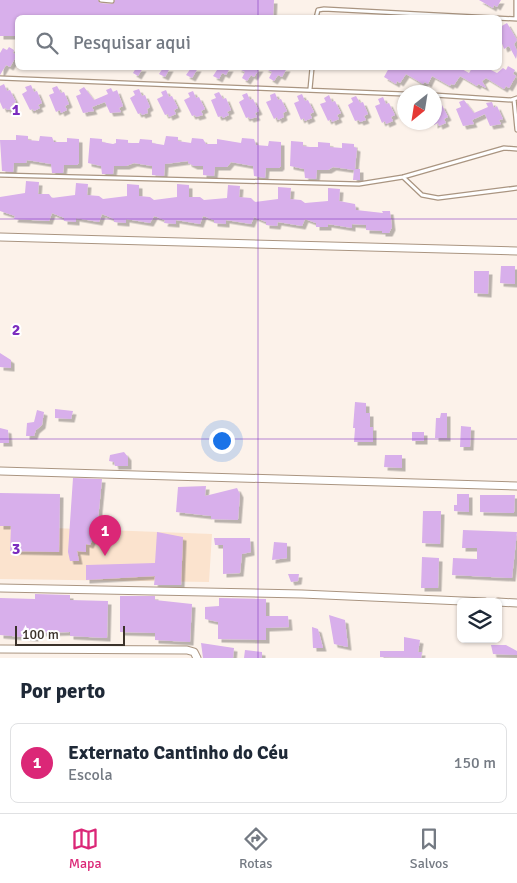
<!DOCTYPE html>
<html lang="pt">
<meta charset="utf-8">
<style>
body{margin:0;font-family:Signika,sans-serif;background:#f6f6f7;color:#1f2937}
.controls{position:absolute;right:15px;bottom:15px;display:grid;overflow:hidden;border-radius:8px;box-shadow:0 1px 4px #0004}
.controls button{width:45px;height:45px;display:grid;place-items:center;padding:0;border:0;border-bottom:1px solid #e0e1e3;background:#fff;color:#1f2937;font:25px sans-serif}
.compass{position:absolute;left:397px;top:85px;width:45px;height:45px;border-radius:50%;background:#fff;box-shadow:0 1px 4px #0004;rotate:210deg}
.scale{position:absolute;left:15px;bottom:12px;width:110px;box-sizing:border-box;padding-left:5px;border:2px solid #3b322a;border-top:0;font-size:14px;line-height:18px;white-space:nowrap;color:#3b322a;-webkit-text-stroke:4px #fff;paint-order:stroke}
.you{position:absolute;left:221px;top:440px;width:18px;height:18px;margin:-12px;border:4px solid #fff;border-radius:50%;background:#1a73e8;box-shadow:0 0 0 8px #1a73e833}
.badge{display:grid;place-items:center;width:32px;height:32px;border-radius:50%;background:#db2777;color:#fff;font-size:16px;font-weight:700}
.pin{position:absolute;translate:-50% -41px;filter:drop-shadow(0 1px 2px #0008)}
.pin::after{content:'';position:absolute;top:26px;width:18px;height:15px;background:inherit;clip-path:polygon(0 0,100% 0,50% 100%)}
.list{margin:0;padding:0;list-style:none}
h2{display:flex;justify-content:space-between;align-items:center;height:65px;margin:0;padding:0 20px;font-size:21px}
h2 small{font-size:16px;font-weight:400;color:#747a83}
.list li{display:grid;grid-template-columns:32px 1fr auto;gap:15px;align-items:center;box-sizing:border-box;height:80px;margin:0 10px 10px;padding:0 10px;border:1px solid #e0e1e3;border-radius:8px}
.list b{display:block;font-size:19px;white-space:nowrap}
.list p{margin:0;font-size:16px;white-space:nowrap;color:#747a83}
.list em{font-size:16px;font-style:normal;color:#747a83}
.icon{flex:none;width:28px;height:28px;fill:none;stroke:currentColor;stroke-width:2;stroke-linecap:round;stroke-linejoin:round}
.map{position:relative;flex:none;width:517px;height:658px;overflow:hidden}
.search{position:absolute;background:#fff;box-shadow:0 1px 4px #0004;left:15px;right:15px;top:15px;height:55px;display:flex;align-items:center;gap:12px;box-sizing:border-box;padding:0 18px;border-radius:8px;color:#747a83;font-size:19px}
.sheet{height:155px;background:#fff}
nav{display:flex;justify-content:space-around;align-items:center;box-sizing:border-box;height:70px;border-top:1px solid #e0e1e3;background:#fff;font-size:14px;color:#747a83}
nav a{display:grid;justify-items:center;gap:2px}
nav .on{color:#db2777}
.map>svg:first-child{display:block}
</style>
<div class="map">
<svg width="517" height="658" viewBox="0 0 517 658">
<defs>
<filter id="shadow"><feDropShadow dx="3.5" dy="3.5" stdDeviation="0" flood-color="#0004"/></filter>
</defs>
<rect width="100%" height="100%" fill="#fcf2ea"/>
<path fill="#fbe3ce" d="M 0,526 L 212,534 L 209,582 L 0,579 Z"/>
<path fill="#d8afeb" filter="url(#shadow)" d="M 0,0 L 98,0 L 100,3 L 112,4 L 115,0 L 274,0 L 273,18 L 18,18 L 18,36 L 0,36 Z
M 479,0 L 501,0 L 497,7 L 494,5 L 493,8 Z
M 507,23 L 517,40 L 514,44 L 517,51 L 516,59 L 509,46 L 504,49 L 500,38 L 500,32 L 502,31 L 500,27 Z
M 9,47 L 14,50 L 13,53 L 17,55 L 10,67 L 6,65 L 0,75 L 0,53 L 3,48 L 7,50 Z
M 508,66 L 515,70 L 513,74 L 516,76 L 509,88 L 506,86 L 504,89 L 486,78 L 482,81 L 486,88 L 478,84 L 477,86 L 460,76 L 454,85 L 451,84 L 450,86 L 432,76 L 428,84 L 425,82 L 423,84 L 406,74 L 400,83 L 397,81 L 396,84 L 384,77 L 389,68 L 460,68 L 469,73 L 472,68 L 487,68 L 497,73 L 503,68 L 506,70 Z
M 136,68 L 143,68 L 138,76 L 133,73 Z
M 163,68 L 170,68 L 165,77 L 159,74 Z
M 191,68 L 198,68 L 192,78 L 186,75 Z
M 213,68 L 230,68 L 226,75 L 222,73 L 219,79 L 213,76 L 217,70 Z
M 237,68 L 260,68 L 254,77 L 251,75 L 247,81 L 242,78 L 245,72 Z
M 264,68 L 287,68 L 282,77 L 278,75 L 274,81 L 269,78 L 272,72 Z
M 4,84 L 7,91 L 10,90 L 16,102 L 12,104 L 14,108 L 7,110 L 6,108 L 3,109 L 0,102 L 0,86 Z
M 31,85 L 34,92 L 37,91 L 42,103 L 38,105 L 40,108 L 34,111 L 33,109 L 30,110 L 22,94 L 27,91 L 25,87 Z
M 57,86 L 61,93 L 64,92 L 69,104 L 65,106 L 67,110 L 61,113 L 60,110 L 56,112 L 49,95 L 54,93 L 52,88 Z
M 84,87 L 94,100 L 108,94 L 106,90 L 111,88 L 113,92 L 117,90 L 123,106 L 119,108 L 121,112 L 110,113 L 105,102 L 92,107 L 94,111 L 83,113 L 76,96 L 81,94 L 79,90 Z
M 139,89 L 142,96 L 145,95 L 150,107 L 147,109 L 148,113 L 142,115 L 141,113 L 138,114 L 130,98 L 135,95 L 133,91 Z
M 166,90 L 169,97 L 172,96 L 178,108 L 174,110 L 176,114 L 169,117 L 168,114 L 165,115 L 157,99 L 163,96 L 161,92 Z
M 193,91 L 196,98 L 199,97 L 205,109 L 201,111 L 203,115 L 196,117 L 195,115 L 192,116 L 184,100 L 190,97 L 188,93 Z
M 219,92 L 223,99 L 226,98 L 231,110 L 227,112 L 229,115 L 223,118 L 222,116 L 218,117 L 211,100 L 216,98 L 214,94 Z
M 247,93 L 250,100 L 253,99 L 259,111 L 255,113 L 257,117 L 250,119 L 249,117 L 246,118 L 239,102 L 244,99 L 242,95 Z
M 275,93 L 278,100 L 281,99 L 287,111 L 283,113 L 284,117 L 278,120 L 277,117 L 274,119 L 266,102 L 271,100 L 270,95 Z
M 302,94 L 305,101 L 308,100 L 314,112 L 310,114 L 312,118 L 305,121 L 304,118 L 301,120 L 294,103 L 299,101 L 297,96 Z
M 329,95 L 332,102 L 335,101 L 341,113 L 337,115 L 339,119 L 332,122 L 331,119 L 328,121 L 320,104 L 326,102 L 324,98 Z
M 356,96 L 360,103 L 363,102 L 368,114 L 364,116 L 366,120 L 360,122 L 359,120 L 355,121 L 348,105 L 353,102 L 351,98 Z
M 383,97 L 386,104 L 389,103 L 395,115 L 391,117 L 393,121 L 386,124 L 385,121 L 382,123 L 375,106 L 380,104 L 378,99 Z
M 434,98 L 439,106 L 442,105 L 448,117 L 444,119 L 446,123 L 439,126 L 438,123 L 434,125 Z
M 464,100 L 474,113 L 488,107 L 486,103 L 492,102 L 494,108 L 497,106 L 503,119 L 499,120 L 501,124 L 490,126 L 485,114 L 472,120 L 474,124 L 463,126 L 456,109 L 461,107 L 459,102 Z
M 16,135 L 28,136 L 28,140 L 39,141 L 40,136 L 52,137 L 54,142 L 67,142 L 67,138 L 79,139 L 79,163 L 77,165 L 64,165 L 63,173 L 52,173 L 51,164 L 27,160 L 26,163 L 14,163 L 13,172 L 2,171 L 0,140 L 16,140 Z
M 166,136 L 178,137 L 178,141 L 191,143 L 192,138 L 203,139 L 206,144 L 217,144 L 217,139 L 241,143 L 242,138 L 254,139 L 256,145 L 268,146 L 269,141 L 281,142 L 281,166 L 279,168 L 266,168 L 265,178 L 254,176 L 253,166 L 231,162 L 227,167 L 215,167 L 214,176 L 203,175 L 203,166 L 194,166 L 188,163 L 188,161 L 165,164 L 164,176 L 152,175 L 152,166 L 134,163 L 126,166 L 114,166 L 113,174 L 102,174 L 101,166 L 88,163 L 90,138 L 102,139 L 102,142 L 113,144 L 116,143 L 116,139 L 128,140 L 128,143 L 139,143 L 140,139 L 152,140 L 152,143 L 164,145 Z
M 291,141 L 303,142 L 303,146 L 310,147 L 318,147 L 318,142 L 330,143 L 330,147 L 342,148 L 342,143 L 354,144 L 354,147 L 357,148 L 355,169 L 360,169 L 360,180 L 353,180 L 354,170 L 333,167 L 328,170 L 317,170 L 316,179 L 305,178 L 304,169 L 290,166 Z
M 26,181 L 39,182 L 38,194 L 49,194 L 52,198 L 75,195 L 76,183 L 88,184 L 87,195 L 99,196 L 103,199 L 127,196 L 127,184 L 139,185 L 139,196 L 150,197 L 154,200 L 177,197 L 177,184 L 189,185 L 189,197 L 200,197 L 204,200 L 227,198 L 228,185 L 240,186 L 239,197 L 251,198 L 255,202 L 278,199 L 278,187 L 291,188 L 290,199 L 301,200 L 305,203 L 328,201 L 328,188 L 340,189 L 339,201 L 355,204 L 356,210 L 383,213 L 382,211 L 390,211 L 392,227 L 389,233 L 382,233 L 382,231 L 366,230 L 366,225 L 352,224 L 352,228 L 328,224 L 328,227 L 316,227 L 316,223 L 305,219 L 302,226 L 278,222 L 277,226 L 266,225 L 266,222 L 254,217 L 251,224 L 226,220 L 226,224 L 214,223 L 214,220 L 203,216 L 200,224 L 176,220 L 176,224 L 164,223 L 165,220 L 154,216 L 150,223 L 126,219 L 126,223 L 114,222 L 114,219 L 102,214 L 99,222 L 76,218 L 76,222 L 64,221 L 64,218 L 52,213 L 49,221 L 14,219 L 15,216 L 0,211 L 0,197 L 25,193 Z
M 501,266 L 515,266 L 515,284 L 500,283 Z
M 474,271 L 489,271 L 488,294 L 474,293 Z
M 0,353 L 11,360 L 11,368 L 0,367 Z
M 355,402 L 366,403 L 366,413 L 370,413 L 370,427 L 373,427 L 373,442 L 354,442 L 355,428 L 353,428 Z
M 55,409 L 73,411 L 71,419 L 55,418 Z
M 37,410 L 44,412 L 42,425 L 36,430 L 34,436 L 26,436 L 27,423 L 34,422 Z
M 441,413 L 447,413 L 447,438 L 435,438 L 436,418 L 440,418 Z
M 461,426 L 471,427 L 470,447 L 460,447 Z
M 0,428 L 8,430 L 9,443 L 0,443 Z
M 412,432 L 424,432 L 424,441 L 412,441 Z
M 124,452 L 128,457 L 128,466 L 115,466 L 114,462 L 109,461 L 110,455 Z
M 385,455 L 402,455 L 402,468 L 384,467 Z
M 73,478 L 102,479 L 97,530 L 90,545 L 86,544 L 86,552 L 77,551 L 79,561 L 70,561 L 68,552 Z
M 206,486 L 205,496 L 237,488 L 240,494 L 238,520 L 211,519 L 211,516 L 176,512 L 178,487 Z
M 0,493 L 60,494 L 59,552 L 10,551 L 11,526 L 0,526 Z
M 457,494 L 469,494 L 469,512 L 454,511 L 454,505 L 457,505 Z
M 480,495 L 515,495 L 514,513 L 480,512 Z
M 423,511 L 441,511 L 440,544 L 422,543 Z
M 463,530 L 517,532 L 512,578 L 452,575 L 453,558 L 477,559 L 477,548 L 462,548 Z
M 157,532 L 183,537 L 181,585 L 154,585 L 155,576 L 86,580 L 86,565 L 155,563 Z
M 214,538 L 250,538 L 251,552 L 242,554 L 240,573 L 223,574 L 223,545 L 215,545 Z
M 274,542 L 287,543 L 287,558 L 272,560 Z
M 422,557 L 439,558 L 438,588 L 421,588 Z
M 288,574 L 299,574 L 298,581 L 291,582 Z
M 35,594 L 70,595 L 70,600 L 108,601 L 107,638 L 70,636 L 70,632 L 35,633 L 35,638 L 0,635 L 0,598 L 35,599 Z
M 120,596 L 155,596 L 155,600 L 192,604 L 190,642 L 155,640 L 155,633 L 120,632 Z
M 219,598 L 266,599 L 266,616 L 288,616 L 289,627 L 266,628 L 266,640 L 218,639 L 218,622 L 205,619 L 205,607 L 219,606 Z
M 329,615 L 345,620 L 348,647 L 334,644 Z
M 312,627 L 318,629 L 323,648 L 313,648 Z
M 404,637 L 420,640 L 418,652 L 422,652 L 421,658 L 380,657 L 380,651 L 404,651 Z
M 201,643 L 234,648 L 233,658 L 203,658 Z
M 491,645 L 506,645 L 517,651 L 517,655 L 493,654 Z
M 245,650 L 262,652 L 262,658 L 244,658 Z"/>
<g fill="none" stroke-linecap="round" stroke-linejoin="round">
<g stroke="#aa9581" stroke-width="5.5">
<path id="lane" d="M 101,0 L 112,1
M 516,0 L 516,19
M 316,18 L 318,10 L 324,9 L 517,19
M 0,78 L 404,94
M 310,89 L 312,68
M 434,95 L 511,100 L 517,98
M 514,99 L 517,130
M 0,175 L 359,184 L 403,177 L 504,148 L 517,149
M 403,177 L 422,195 L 438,198 L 517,188"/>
</g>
<g stroke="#aa9581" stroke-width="9">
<path id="street" d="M 0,237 L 517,251
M 0,471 L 517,486
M 0,588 L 302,594 L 485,602
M 498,602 L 517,603
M 0,649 L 187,650 L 194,652 L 197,658"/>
</g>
<use href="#lane" stroke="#fff" stroke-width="3"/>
<use href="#street" stroke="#fff" stroke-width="7"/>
</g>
<path fill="none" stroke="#7b2cbf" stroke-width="1" stroke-opacity="0.55" d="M 258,0 L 258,18M 258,68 L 258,658M 0,219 L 517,219M 0,439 L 517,439"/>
<g font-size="16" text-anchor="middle" font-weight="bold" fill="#7b2cbf" stroke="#fff" stroke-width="4" stroke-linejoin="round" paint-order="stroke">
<text x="16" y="115">1</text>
<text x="16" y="335">2</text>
<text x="16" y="554">3</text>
</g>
</svg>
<div class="controls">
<button><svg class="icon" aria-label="layers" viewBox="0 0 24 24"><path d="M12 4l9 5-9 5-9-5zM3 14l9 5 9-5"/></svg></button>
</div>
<svg class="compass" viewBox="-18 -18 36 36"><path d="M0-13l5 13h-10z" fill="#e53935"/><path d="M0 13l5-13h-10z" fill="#747a83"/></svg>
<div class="scale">100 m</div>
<div class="you"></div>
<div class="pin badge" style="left:105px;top:556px">1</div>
<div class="search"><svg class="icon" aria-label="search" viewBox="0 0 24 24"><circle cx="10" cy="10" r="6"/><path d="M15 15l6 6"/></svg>Pesquisar aqui</div>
</div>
<section class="sheet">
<h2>Por perto<small></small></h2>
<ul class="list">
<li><span class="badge">1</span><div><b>Externato Cantinho do Céu</b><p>Escola</p></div><em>150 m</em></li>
</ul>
</section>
<nav>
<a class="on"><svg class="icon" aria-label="map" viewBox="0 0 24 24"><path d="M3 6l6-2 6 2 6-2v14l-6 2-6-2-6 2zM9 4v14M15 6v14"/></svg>Mapa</a>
<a><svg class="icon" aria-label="directions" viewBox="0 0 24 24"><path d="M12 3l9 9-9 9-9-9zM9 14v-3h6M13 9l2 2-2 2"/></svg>Rotas</a>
<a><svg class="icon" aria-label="saved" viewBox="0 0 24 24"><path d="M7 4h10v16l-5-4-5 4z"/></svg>Salvos</a>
</nav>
